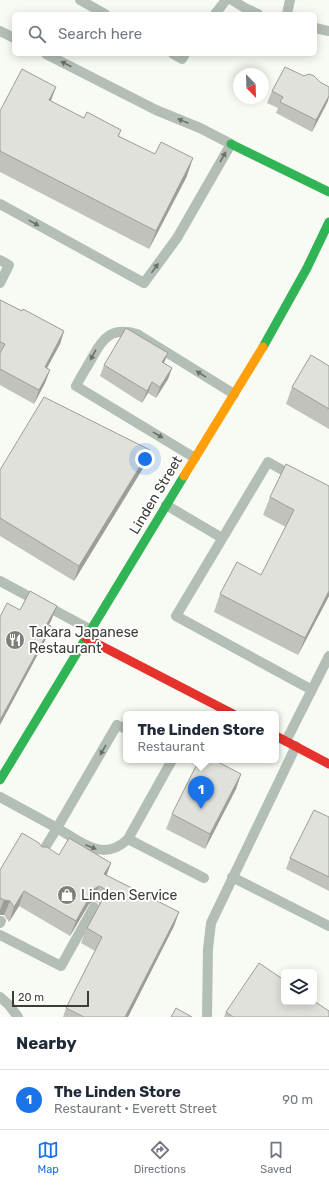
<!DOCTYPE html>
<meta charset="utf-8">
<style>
body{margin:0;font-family:Rubik,sans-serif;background:#f2f2f3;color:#1f2937}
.controls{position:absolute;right:12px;bottom:12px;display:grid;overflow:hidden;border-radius:6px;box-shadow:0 2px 10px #0003}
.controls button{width:36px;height:36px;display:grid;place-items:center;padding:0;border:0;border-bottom:1px solid #e0e1e3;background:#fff;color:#1f2937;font:20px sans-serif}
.compass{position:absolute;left:233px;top:68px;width:36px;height:36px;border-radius:50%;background:#fff;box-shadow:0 2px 10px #0003;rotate:157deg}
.scale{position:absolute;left:12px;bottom:10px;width:77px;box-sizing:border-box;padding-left:4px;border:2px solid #3b3d37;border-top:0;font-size:11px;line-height:14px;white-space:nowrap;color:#3b3d37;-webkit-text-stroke:3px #fff;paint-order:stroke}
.you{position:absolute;left:145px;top:459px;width:14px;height:14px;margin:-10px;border:3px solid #fff;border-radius:50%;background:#1a73e8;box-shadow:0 0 0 6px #1a73e833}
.badge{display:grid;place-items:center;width:26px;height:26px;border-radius:50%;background:#1a73e8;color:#fff;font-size:13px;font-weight:700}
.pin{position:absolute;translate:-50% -33px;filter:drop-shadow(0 1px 2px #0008)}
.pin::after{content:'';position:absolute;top:21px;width:14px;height:12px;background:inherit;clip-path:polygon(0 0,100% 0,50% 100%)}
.popup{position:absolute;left:123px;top:711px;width:156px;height:52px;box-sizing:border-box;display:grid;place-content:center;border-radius:6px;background:#fff;filter:drop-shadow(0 1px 3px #0005);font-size:13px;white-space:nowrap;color:#747a83}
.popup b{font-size:15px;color:#1f2937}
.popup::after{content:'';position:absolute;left:50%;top:100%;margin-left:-8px;border:8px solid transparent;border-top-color:#fff}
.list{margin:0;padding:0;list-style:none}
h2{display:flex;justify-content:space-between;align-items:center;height:52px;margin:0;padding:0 16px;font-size:17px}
h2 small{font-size:13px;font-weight:400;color:#747a83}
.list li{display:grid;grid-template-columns:26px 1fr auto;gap:12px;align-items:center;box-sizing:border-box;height:60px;padding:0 16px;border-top:1px solid #e0e1e3}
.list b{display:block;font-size:15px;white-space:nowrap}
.list p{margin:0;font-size:13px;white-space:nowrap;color:#747a83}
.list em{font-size:13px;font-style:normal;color:#747a83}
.icon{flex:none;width:22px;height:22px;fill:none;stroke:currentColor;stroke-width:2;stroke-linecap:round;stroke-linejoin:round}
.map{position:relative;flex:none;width:329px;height:1017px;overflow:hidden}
.search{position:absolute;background:#fff;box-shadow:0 2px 10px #0003;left:12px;right:12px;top:12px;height:44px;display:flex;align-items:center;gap:10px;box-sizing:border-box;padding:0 14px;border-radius:6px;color:#747a83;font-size:15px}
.sheet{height:112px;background:#fff}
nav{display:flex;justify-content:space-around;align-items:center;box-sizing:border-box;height:56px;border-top:1px solid #e0e1e3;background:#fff;font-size:11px;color:#747a83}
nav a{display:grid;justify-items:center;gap:2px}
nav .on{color:#1a73e8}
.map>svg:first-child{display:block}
</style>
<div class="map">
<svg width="329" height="1017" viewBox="0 0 329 1017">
<rect width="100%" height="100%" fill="#f8faf4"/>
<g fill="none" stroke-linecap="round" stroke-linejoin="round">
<path stroke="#b3bfb6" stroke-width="10" d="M 80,0 L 105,14
M 232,0 L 245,8 L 258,14
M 215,14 L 226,0
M 287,14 L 290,0
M 315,28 L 329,31
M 0,31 L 14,38
M 173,54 L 182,59 L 185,54
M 0,204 L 144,283 L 177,238 L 231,144 L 200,128 L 156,110 L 46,54
M 0,260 L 9,265 L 0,283
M 195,458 L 76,386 C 81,376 87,367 92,358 C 103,337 112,327 137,334 L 234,394
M 295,477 L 268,462 L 176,616 L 312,690
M 166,505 L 222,538
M 0,581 L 91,630
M 126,729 L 117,725 L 57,828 C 81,842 103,863 128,839 L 172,760
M 286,741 L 329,656
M 0,797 L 57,828 L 40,856
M 128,839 L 204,878
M 232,877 L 329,926
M 0,923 L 1,921
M 0,935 L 61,966 L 94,907
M 0,997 L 9,1005 L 18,1017
M 207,1017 L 208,949 L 211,923 L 296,746"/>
<path stroke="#30b455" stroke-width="9" d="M 231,144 L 329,192
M 263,347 L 307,268 L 329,222
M 0,780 L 184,476"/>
<path stroke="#ff9f0a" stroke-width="9" d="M 184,476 L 263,347"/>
<path stroke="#e5322d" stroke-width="9" d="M 86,638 L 233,714
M 276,736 L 329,764"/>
</g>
<path fill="#c1c2bc" d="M 56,87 L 51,101 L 84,118 L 121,130 L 119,136 L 187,176 L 149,249 L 0,172 L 0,111 Z
M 272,91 L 328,101 L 312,132 L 276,113 L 278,108 L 267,103 Z
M 0,300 L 64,331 L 60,344 L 47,368 L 50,370 L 45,383 L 34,404 L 0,385 Z
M 168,353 L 164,363 L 172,368 L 168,379 L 156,398 L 148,393 L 142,403 L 100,376 L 104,365 Z
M 329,366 L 329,429 L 286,404 L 292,387 Z
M 286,464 L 329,596 L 298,655 L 214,612 L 220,594 L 261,575 L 286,527 L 263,515 L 270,497 Z
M 145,465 L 74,581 L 0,536 L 0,470 Z
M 241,774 L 236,789 L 205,849 L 166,829 L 172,814 Z
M 329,817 L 329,891 L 286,869 L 290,858 Z
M 42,847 L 59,855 L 111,863 L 106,875 L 179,912 L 174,926 L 128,1017 L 63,1017 L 66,1008 L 95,951 L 81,943 L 87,928 L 99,905 L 99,903 L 94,901 L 89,904 L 70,936 L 19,906 L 9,922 L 4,915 L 0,915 L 0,870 Z
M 226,1012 L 329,1017 L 224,1017 Z"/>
<path fill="#9d9e99" d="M 56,87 L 49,105 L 49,100 Z
M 329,96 L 328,101 L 312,132 L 316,120 Z
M 193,158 L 187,176 L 149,249 L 156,231 Z
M 64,331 L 60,344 L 40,381 L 45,367 Z
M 168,353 L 163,365 L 162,362 Z
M 172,368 L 168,379 L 156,398 L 160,387 Z
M 50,370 L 45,383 L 34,404 L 39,390 Z
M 152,382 L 148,393 L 142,403 L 147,391 Z
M 150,450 L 145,465 L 74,581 L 79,566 Z
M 329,591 L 329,596 L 298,655 L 305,638 Z
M 57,606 L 51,621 L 41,639 L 47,624 Z
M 51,626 L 45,641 L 0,725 L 0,720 Z
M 241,774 L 236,789 L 205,849 L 210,834 Z
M 111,863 L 106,877 L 104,874 Z
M 99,886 L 94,901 L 89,904 L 70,936 L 76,921 L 94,889 Z
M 24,891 L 19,906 L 9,922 L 14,907 Z
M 4,900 L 10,901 L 4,915 L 0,915 L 0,910 Z
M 179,912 L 174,926 L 128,1017 L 125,1017 Z"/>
<path fill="#e0e1db" stroke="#9d9e99" d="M 285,67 L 304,76 L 309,74 L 314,76 L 320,82 L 329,87 L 329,96 L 316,120 L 280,102 L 283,97 L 272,91 Z
M 22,69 L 56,87 L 49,100 L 84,118 L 87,112 L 121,130 L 118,136 L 155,154 L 161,142 L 193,158 L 156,231 L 0,151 L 0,111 Z
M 0,300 L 22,311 L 23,309 L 64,331 L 45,367 L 50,370 L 39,390 L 0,369 L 0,353 L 5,344 L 0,342 Z
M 126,328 L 168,353 L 162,362 L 172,368 L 160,387 L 152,382 L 147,391 L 104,365 Z
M 311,355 L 329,366 L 329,409 L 292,387 Z
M 44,397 L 150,450 L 79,566 L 0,518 L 0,470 Z
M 286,464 L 329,486 L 329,591 L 305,638 L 220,594 L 237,562 L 261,575 L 294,510 L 270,497 Z
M 30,591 L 57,606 L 47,624 L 51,626 L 0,720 L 0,617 L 7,603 L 20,610 Z
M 199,760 L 214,760 L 241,774 L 210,834 L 172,814 Z
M 314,810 L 329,817 L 329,877 L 290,858 Z
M 22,833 L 39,843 L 42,847 L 47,847 L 59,855 L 69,838 L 111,863 L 104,874 L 179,912 L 125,1017 L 84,1017 L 66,1008 L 102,937 L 87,928 L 105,895 L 105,889 L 99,886 L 94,889 L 76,921 L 24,891 L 14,907 L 10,901 L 4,900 L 0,898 L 0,870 Z
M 259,963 L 284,980 L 284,1002 L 314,1002 L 314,1001 L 329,1011 L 329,1017 L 233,1017 L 226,1012 Z
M 176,1008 L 192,1017 L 171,1017 Z"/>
<defs><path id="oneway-solid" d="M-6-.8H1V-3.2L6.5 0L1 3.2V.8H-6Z"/></defs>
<g fill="#6b716a">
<use href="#oneway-solid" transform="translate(66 64) rotate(-153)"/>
<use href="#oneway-solid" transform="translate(183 121) rotate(-158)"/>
<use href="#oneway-solid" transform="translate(223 157) rotate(-60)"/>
<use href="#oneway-solid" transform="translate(34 223) rotate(29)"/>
<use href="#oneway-solid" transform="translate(155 268) rotate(-54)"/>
<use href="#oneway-solid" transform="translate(93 355) rotate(119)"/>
<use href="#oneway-solid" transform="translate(201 374) rotate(-148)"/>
<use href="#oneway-solid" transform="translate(158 435) rotate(31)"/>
<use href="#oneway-solid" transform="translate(103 750) rotate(120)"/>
<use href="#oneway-solid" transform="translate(91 847) rotate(23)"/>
</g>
<defs>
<g id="restaurant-disc" transform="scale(1)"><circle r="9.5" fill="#7d7f79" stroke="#fff"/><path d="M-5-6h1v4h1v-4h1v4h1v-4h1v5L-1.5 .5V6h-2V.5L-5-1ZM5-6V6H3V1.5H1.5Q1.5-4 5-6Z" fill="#fff"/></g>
<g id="shop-disc" transform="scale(1)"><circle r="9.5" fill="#7d7f79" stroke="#fff"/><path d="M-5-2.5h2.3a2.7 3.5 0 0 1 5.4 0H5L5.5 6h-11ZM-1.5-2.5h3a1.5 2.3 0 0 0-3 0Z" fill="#fff"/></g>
</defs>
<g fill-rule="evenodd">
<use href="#restaurant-disc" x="15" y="640"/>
<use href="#shop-disc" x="67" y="895"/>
</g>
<g text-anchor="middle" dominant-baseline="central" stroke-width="4" stroke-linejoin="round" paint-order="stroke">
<g font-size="14" fill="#3b3d37" stroke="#fff">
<text transform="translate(156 495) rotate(-59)">Linden Street</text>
</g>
<g font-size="14" fill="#3b3d37" stroke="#fff" text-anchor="start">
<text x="29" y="632">Takara Japanese<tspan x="29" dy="16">Restaurant</tspan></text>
<text x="81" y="895">Linden Service</text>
</g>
</g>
</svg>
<div class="controls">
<button><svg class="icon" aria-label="layers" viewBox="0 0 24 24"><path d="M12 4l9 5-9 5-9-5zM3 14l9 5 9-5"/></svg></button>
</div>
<svg class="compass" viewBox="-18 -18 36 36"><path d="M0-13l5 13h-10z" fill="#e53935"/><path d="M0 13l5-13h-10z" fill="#747a83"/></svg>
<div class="scale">20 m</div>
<div class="you"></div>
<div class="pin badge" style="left:201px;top:809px">1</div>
<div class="popup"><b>The Linden Store</b>Restaurant</div>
<div class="search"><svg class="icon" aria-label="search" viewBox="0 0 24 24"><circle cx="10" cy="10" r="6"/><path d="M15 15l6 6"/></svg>Search here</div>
</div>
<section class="sheet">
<h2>Nearby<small></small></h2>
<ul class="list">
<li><span class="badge">1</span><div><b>The Linden Store</b><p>Restaurant · Everett Street</p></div><em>90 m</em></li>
</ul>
</section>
<nav>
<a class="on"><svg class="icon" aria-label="map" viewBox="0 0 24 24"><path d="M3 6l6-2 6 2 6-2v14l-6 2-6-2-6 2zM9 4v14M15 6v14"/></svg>Map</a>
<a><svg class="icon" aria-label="directions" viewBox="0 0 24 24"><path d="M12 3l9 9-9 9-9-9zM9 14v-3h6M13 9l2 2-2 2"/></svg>Directions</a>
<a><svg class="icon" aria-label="saved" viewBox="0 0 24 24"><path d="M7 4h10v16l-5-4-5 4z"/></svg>Saved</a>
</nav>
